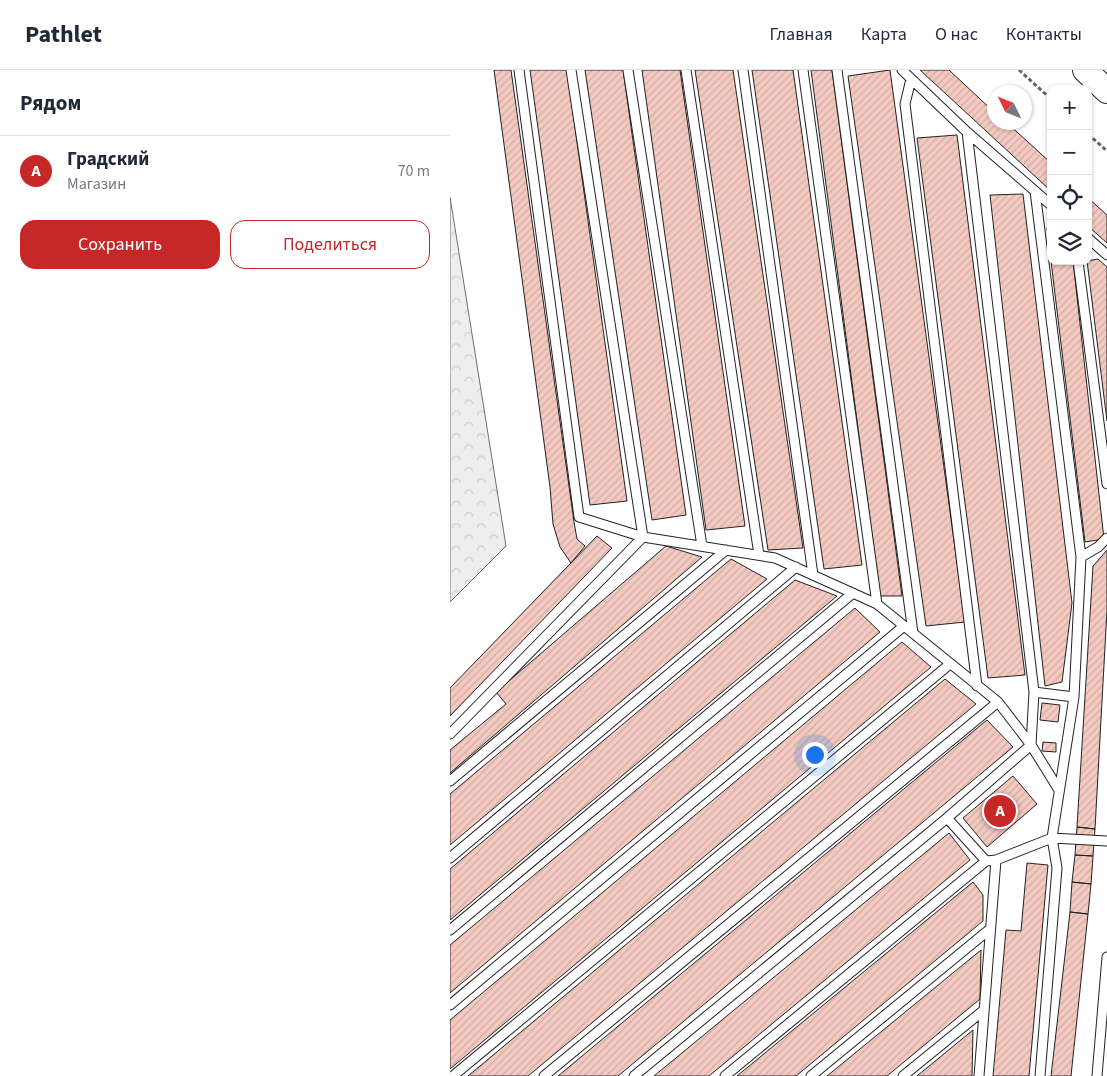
<!DOCTYPE html>
<html lang="ru">
<meta charset="utf-8">
<style>
body{margin:0;font-family:"Source Sans 3",sans-serif;background:#f6f6f7;color:#1f2937}
.controls{position:absolute;right:15px;top:15px;display:grid;overflow:hidden;border-radius:10px;box-shadow:0 1px 4px #0004}
.controls button{width:45px;height:45px;display:grid;place-items:center;padding:0;border:0;border-bottom:1px solid #e0e1e3;background:#fff;color:#1f2937;font:25px sans-serif}
.compass{position:absolute;left:537px;top:15px;width:45px;height:45px;border-radius:50%;background:#fff;box-shadow:0 1px 4px #0004;rotate:313deg}
.you{position:absolute;left:364px;top:684px;width:18px;height:18px;margin:-12px;border:4px solid #fff;border-radius:50%;background:#1a73e8;box-shadow:0 0 0 8px #1a73e833}
.badge{display:grid;place-items:center;width:32px;height:32px;border-radius:50%;background:#c62828;color:#fff;font-size:16px;font-weight:700}
.pin{position:absolute;translate:-50% -50%;border:2px solid #fff;box-shadow:0 1px 5px #0006}
.list{margin:0;padding:0;list-style:none}
h2{display:flex;justify-content:space-between;align-items:center;height:65px;margin:0;padding:0 20px;font-size:21px}
h2 small{font-size:16px;font-weight:400;color:#747a83}
.list li{display:grid;grid-template-columns:32px 1fr auto;gap:15px;align-items:center;box-sizing:border-box;height:70px;padding:0 20px;border-top:1px solid #e0e1e3}
.list b{display:block;font-size:19px;white-space:nowrap}
.list p{margin:0;font-size:16px;white-space:nowrap;color:#747a83}
.list em{font-size:16px;font-style:normal;color:#747a83}
.actions{display:flex;gap:10px;padding:15px 20px}
.actions a{flex:1;padding:11px 0;border:1px solid #c62828;border-radius:15px;text-align:center;font-size:18px;color:#c62828}
.actions .main{background:#c62828;color:#fff}
.icon{flex:none;width:28px;height:28px;fill:none;stroke:currentColor;stroke-width:2;stroke-linecap:round;stroke-linejoin:round}
.map{position:relative;flex:none;width:657px;height:1006px;overflow:hidden}
header{display:flex;align-items:center;gap:30px;box-sizing:border-box;height:70px;padding:0 25px;background:#fff;border-bottom:1px solid #e0e1e3}
header strong{font-size:24px}
nav{display:flex;gap:28px;margin-inline-start:auto;font-size:18px}
main{display:flex}
aside{flex:1;background:#fff}
.map>svg:first-child{display:block}
</style>
<header>
<strong>Pathlet</strong>
<nav><a>Главная</a><a>Карта</a><a>О нас</a><a>Контакты</a></nav>
</header>
<main>
<aside>
<h2>Рядом<small></small></h2>
<ul class="list">
<li><span class="badge">A</span><div><b>Градский</b><p>Магазин</p></div><em>70 m</em></li>
</ul>
<div class="actions"><a class="main">Сохранить</a><a>Поделиться</a></div>
</aside>
<div class="map">
<svg width="657" height="1006" viewBox="0 0 657 1006">
<defs>
<pattern id="forest-crowns" width="20" height="18" patternUnits="userSpaceOnUse" patternTransform="scale(1.25)"><rect width="20" height="18" fill="#eee"/><path d="M2 6a3 3 0 1 1 6 0M12 15a3 3 0 1 1 6 0" fill="none" stroke="#ccc"/></pattern>
<pattern id="building-hatch" width="6" height="6" patternUnits="userSpaceOnUse" patternTransform="scale(1.25)"><rect width="6" height="6" fill="#f3c9c0"/><path d="M-1 1l2-2M0 6l6-6M5 7l2-2" fill="none" stroke="#d0aca5"/></pattern>
</defs>
<rect width="100%" height="100%" fill="#fff"/>
<path fill="url(#forest-crowns)" stroke="#6f6f6f" d="M 0,127 L 56,476 L 0,532 Z"/>
<path fill="url(#building-hatch)" stroke="#222" d="M 44,0 L 61,0 L 124,452 L 127,469 L 135,476 L 121,493 L 110,477 L 103,454 L 100,417 Z
M 80,0 L 117,0 L 177,431 L 140,435 Z
M 135,0 L 173,0 L 236,445 L 202,450 Z
M 192,0 L 230,0 L 295,456 L 256,460 Z
M 245,0 L 283,0 L 353,478 L 318,480 Z
M 302,0 L 343,0 L 412,495 L 374,499 Z
M 361,0 L 382,0 L 452,526 L 430,526 Z
M 440,0 L 515,552 L 476,556 L 398,6 Z
M 470,0 L 499,0 L 544,42 L 544,52 L 556,52 L 601,93 L 601,121 Z
M 507,65 L 575,605 L 538,608 L 467,68 Z
M 573,124 L 622,533 L 612,612 L 595,616 L 540,125 Z
M 638,128 L 657,145 L 657,173 L 638,156 Z
M 597,158 L 601,158 L 601,191 L 623,191 L 654,469 L 635,472 Z
M 648,189 L 657,197 L 657,351 L 637,191 Z
M 147,466 L 162,478 L 0,646 L 0,618 Z
M 216,476 L 252,487 L 0,703 L 0,680 L 56,634 L 46,622 Z
M 657,480 L 657,540 L 645,759 L 627,757 L 643,496 Z
M 281,489 L 317,509 L 0,775 L 0,724 Z
M 345,510 L 387,526 L 0,850 L 0,799 Z
M 405,538 L 430,562 L 0,923 L 0,875 Z
M 452,572 L 481,597 L 0,999 L 0,950 Z
M 495,609 L 526,634 L 78,1006 L 18,1006 Z
M 592,633 L 610,635 L 608,652 L 590,650 Z
M 537,650 L 563,677 L 168,1006 L 108,1006 Z
M 593,672 L 606,673 L 606,682 L 592,681 Z
M 563,706 L 587,734 L 537,777 L 513,748 Z
M 627,757 L 645,759 L 643,786 L 625,785 Z
M 499,763 L 520,790 L 259,1006 L 204,1006 Z
M 625,785 L 643,786 L 641,814 L 622,812 Z
M 577,793 L 598,795 L 579,1006 L 543,1006 L 556,860 L 571,861 Z
M 523,812 L 533,825 L 533,851 L 346,1006 L 287,1006 Z
M 622,812 L 641,814 L 638,844 L 620,842 Z
M 620,842 L 638,844 L 621,1006 L 601,1006 Z
M 531,880 L 530,929 L 437,1006 L 377,1006 Z
M 523,960 L 522,1006 L 467,1006 Z"/>
<g fill="none" stroke-linecap="round" stroke-linejoin="round">
<g stroke="#222" stroke-width="11">
<path id="lane" d="M 69,0 L 129,447 L 193,467 L 325,488 L 427,534 L 548,632 L 581,675 L 609,720
M 178,0 L 252,476
M 236,0 L 309,485
M 293,0 L 363,505
M 353,0 L 427,534
M 387,0 L 463,563
M 452,0 L 517,62 L 601,135
M 461,9 L 455,34 L 527,616
M 585,121 L 631,487
M 638,168 L 657,185
M 628,191 L 657,414
M 584,622 L 624,627
M 0,664 L 193,467 L 121,0
M 0,711 L 276,480
M 497,748 L 536,791
M 0,788 L 346,497
M 0,860 L 403,523
M 0,935 L 454,556
M 3,1006 L 500,594
M 94,1006 L 548,632
M 184,1006 L 497,748 L 581,675 L 584,622 L 517,62
M 275,1006 L 536,791 L 546,790 L 602,768 L 657,771
M 361,1006 L 540,859
M 453,1006 L 534,940
M 529,1006 L 546,790
M 590,1006 L 607,798 L 602,768 L 624,627 L 631,487 L 648,477 L 657,468
M 647,1006 L 657,887"/>
</g>
<g stroke="#222" stroke-width="26">
<path id="secondary" d="M 635,0 L 657,21"/>
</g>
<path stroke="#646464" stroke-width="3" stroke-dasharray="4 2.5" stroke-linecap="butt" d="M 569,0 L 601,29
M 638,64 L 657,81"/>
<use href="#lane" stroke="#fff" stroke-width="9"/>
<use href="#secondary" stroke="#fff" stroke-width="24"/>
</g>
</svg>
<div class="controls">
<button>+</button>
<button>−</button>
<button><svg class="icon" aria-label="locate" viewBox="0 0 24 24"><circle cx="12" cy="12" r="6"/><path d="M12 2v4M12 18v4M2 12h4M18 12h4"/></svg></button>
<button><svg class="icon" aria-label="layers" viewBox="0 0 24 24"><path d="M12 4l9 5-9 5-9-5zM3 14l9 5 9-5"/></svg></button>
</div>
<svg class="compass" viewBox="-18 -18 36 36"><path d="M0-13l5 13h-10z" fill="#e53935"/><path d="M0 13l5-13h-10z" fill="#747a83"/></svg>
<div class="you"></div>
<div class="pin badge" style="left:550px;top:741px">A</div>
</div>
</main>
